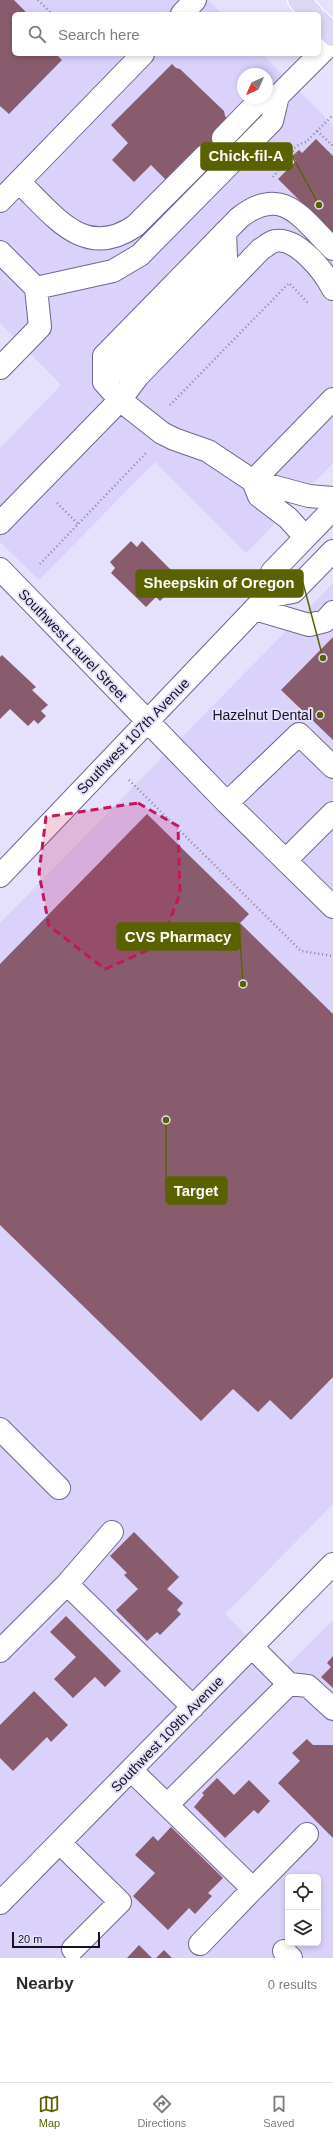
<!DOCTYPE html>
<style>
body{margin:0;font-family:Helvetica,sans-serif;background:#f7f7f7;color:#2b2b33}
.controls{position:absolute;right:12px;bottom:12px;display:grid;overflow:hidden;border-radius:6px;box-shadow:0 2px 6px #0003}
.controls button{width:36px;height:36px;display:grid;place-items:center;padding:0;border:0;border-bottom:1px solid #e1e1e2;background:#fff;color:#2b2b33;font:20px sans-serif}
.compass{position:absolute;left:237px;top:68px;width:36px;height:36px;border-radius:50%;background:#fff;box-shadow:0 2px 6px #0003;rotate:225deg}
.scale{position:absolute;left:12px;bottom:10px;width:88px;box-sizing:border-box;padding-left:4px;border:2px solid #161222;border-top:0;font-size:11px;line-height:14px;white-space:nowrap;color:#161222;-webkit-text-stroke:3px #e5e0fc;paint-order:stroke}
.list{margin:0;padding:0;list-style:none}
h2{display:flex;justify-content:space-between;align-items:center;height:52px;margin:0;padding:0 16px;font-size:17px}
h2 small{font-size:13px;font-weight:400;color:#7c7c81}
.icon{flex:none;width:22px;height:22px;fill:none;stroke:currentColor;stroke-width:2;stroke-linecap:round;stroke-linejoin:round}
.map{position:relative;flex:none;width:333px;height:1958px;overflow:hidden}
.search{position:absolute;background:#fff;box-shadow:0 2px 6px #0003;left:12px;right:12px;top:12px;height:44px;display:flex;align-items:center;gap:10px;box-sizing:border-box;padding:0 14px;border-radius:6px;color:#7c7c81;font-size:15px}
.sheet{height:124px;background:#fff}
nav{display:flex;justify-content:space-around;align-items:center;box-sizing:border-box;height:56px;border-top:1px solid #e1e1e2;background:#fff;font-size:11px;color:#7c7c81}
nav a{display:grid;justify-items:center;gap:2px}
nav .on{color:#5a6200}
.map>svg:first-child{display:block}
</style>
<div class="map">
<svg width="333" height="1958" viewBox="0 0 333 1958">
<rect width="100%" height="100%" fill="#e5e0fc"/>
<path fill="#dbd2fc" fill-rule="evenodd" d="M 0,0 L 208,0 L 222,14 L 14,14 L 14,54 L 262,54 L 333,125 L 333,463 L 246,553 L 155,462 L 39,580 L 0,542 L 0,448 L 61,385 L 0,323 ZM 243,74 L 267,74 L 267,98 L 243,98 Z
M 333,583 L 333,1504 L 225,1614 L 282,1671 L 333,1620 L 333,1958 L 0,1958 L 0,923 ZM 288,1877 L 318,1877 L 318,1943 L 288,1943 Z"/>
<path fill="#895c6d" d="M 0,0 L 14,0 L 28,14 L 14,14 L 14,54 L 56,54 L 62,60 L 9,114 L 0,106 Z
M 172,64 L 176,68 L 180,69 L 224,111 L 225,116 L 228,120 L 217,132 L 232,147 L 214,165 L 199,150 L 168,182 L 151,165 L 134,182 L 112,160 L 128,143 L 111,125 Z
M 316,139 L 333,156 L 333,241 L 330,231 L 278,179 L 296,161 L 292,156 L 299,150 L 302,153 Z
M 131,541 L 137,547 L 142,541 L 177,576 L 166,587 L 170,591 L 160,601 L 156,597 L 146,607 L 111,573 L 115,568 L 110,562 Z
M 333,637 L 333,740 L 281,690 Z
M 2,655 L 36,687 L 32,690 L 48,705 L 41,711 L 46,716 L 38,724 L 34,720 L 28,726 L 10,709 L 0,719 L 0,657 Z
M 147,814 L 249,914 L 240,923 L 333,1014 L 333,1377 L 291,1420 L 270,1400 L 258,1412 L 233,1389 L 201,1421 L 0,1225 L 0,964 Z
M 134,1532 L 179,1577 L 167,1589 L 183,1603 L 177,1610 L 181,1614 L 160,1635 L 157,1632 L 147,1641 L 116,1610 L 138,1589 L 124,1575 L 127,1573 L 110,1556 Z
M 66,1616 L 121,1671 L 105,1687 L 95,1677 L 73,1698 L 54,1679 L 76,1657 L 50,1632 Z
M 333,1656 L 333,1688 L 321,1677 L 331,1667 L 327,1663 Z
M 34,1691 L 68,1725 L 51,1742 L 47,1737 L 13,1771 L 0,1758 L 0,1725 Z
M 307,1739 L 313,1745 L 333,1745 L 333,1838 L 278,1783 L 300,1761 L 292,1753 Z
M 217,1778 L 234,1795 L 249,1780 L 270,1801 L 258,1814 L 254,1810 L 225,1838 L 194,1807 L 204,1795 L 202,1793 Z
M 171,1827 L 223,1878 L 208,1893 L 212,1896 L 195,1914 L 189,1908 L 168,1930 L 133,1896 L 155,1873 L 135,1855 L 153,1836 L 158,1841 Z
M 139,1945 L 152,1958 L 127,1958 Z
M 164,1950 L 172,1958 L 156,1958 Z"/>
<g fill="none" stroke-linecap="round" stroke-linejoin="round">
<g stroke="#6f668e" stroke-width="24">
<path id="minor" d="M 182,14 L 195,0
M 223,138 L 256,104 L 278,96
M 19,182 C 54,215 84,261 135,226 L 205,156
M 0,201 L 143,54
M 333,249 C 302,219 283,183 239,218 L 104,356 L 104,382 L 120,400 L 162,433 L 174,439 L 208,451 L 253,481 L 309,496 L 333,498
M 0,252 L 36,288 L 40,327 L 0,368
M 36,288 L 113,271 L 140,255 L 272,121 L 278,96 L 333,41
M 104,382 L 226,257 L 225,232
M 253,481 L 333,399
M 253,481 L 259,496 L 288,518 L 305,537
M 0,523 L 120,400 L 138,376 L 261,249 C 265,247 270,242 275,241 C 297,237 324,271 333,289
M 0,569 L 227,803 L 333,907
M 266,597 L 293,592 L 333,551
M 255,609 L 309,625 L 325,621 L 333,612
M 227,803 L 299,734 L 333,767
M 286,860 L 333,813
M 0,876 L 266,597 L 272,572 L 333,509
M 0,1429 L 59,1488
M 67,1584 L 112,1532
M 0,1651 L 67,1584 L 193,1707
M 289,1684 L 308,1686 L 333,1709
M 131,1770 L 253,1889 L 200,1944
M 167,1805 L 289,1684 L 252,1647
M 60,1843 L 120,1902 L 73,1949
M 253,1889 L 307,1834
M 0,1903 L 333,1564
M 284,1951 L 291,1958"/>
</g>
<g stroke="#fff" stroke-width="24">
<path id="major" d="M 299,0 L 312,14
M 319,21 L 333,35"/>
</g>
<path stroke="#89859c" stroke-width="2.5" stroke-dasharray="1 3" stroke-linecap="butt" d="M 38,0 L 52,14
M 317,131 L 333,146
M 293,151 L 299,157
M 273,177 C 283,166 290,145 306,142 L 333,115
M 170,405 L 289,283 L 309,304
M 57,503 L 78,524
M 40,564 L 146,453
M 129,780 L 301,951 L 333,956"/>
<use href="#minor" stroke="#fff" stroke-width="22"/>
<use href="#major" stroke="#ded7f5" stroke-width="22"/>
</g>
<path fill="#c2185b" fill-opacity="0.2" stroke="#c2185b" stroke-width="3" stroke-dasharray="8 5" stroke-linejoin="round" d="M 138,803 L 178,826 L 180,894 L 160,945 L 105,969 L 49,926 L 39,873 L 46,817 Z"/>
<circle fill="#5a6200" stroke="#e5e0fc" stroke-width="1.5" cx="320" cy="715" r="4"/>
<g text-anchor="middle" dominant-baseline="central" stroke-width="4" stroke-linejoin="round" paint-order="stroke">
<g font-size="14" fill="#161222" stroke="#e5e0fc">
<text transform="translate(73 645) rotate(46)">Southwest Laurel Street</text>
<text transform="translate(133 736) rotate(-46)">Southwest 107th Avenue</text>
<text transform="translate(167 1734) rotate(-46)">Southwest 109th Avenue</text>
</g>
<g font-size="14" fill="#161222" stroke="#e5e0fc" text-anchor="end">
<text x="312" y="715">Hazelnut Dental</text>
</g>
</g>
<path fill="none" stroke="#5a6200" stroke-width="1.5" d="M319 205L292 156M323 658L303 583M243 984L240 937M166 1120L166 1190"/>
<g fill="#5a6200" stroke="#e5e0fc" stroke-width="1.5">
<circle cx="319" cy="205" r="4"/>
<circle cx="323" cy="658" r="4"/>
<circle cx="243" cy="984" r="4"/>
<circle cx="166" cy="1120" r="4"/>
</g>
<g fill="#5a6200" stroke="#5a6200" stroke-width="1.5">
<rect x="201" y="143" width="91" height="27" rx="4"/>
<rect x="136" y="570" width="167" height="27" rx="4"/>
<rect x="117" y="923" width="123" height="27" rx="4"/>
<rect x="166" y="1177" width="61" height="27" rx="4"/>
</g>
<g font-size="15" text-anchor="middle" font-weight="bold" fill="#fff">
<text x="246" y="161">Chick-fil-A</text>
<text x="219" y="588">Sheepskin of Oregon</text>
<text x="178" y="942">CVS Pharmacy</text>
<text x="196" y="1196">Target</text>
</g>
</svg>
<div class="controls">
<button><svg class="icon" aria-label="locate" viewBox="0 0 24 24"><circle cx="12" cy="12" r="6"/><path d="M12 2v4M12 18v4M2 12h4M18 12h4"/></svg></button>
<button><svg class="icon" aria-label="layers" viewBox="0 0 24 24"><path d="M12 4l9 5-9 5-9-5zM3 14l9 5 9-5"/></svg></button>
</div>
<svg class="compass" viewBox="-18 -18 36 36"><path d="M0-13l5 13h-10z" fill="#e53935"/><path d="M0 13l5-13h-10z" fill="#7c7c81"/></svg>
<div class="scale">20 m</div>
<div class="search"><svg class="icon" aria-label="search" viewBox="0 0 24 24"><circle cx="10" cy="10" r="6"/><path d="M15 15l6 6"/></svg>Search here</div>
</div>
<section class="sheet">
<h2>Nearby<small>0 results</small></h2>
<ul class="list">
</ul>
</section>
<nav>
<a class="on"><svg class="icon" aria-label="map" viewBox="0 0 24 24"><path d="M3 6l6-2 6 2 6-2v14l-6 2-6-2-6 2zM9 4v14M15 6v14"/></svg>Map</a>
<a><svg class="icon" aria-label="directions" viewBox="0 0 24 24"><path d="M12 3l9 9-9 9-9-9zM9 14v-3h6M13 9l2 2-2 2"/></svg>Directions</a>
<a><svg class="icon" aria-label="saved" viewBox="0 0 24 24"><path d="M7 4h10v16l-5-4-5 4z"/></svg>Saved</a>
</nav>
